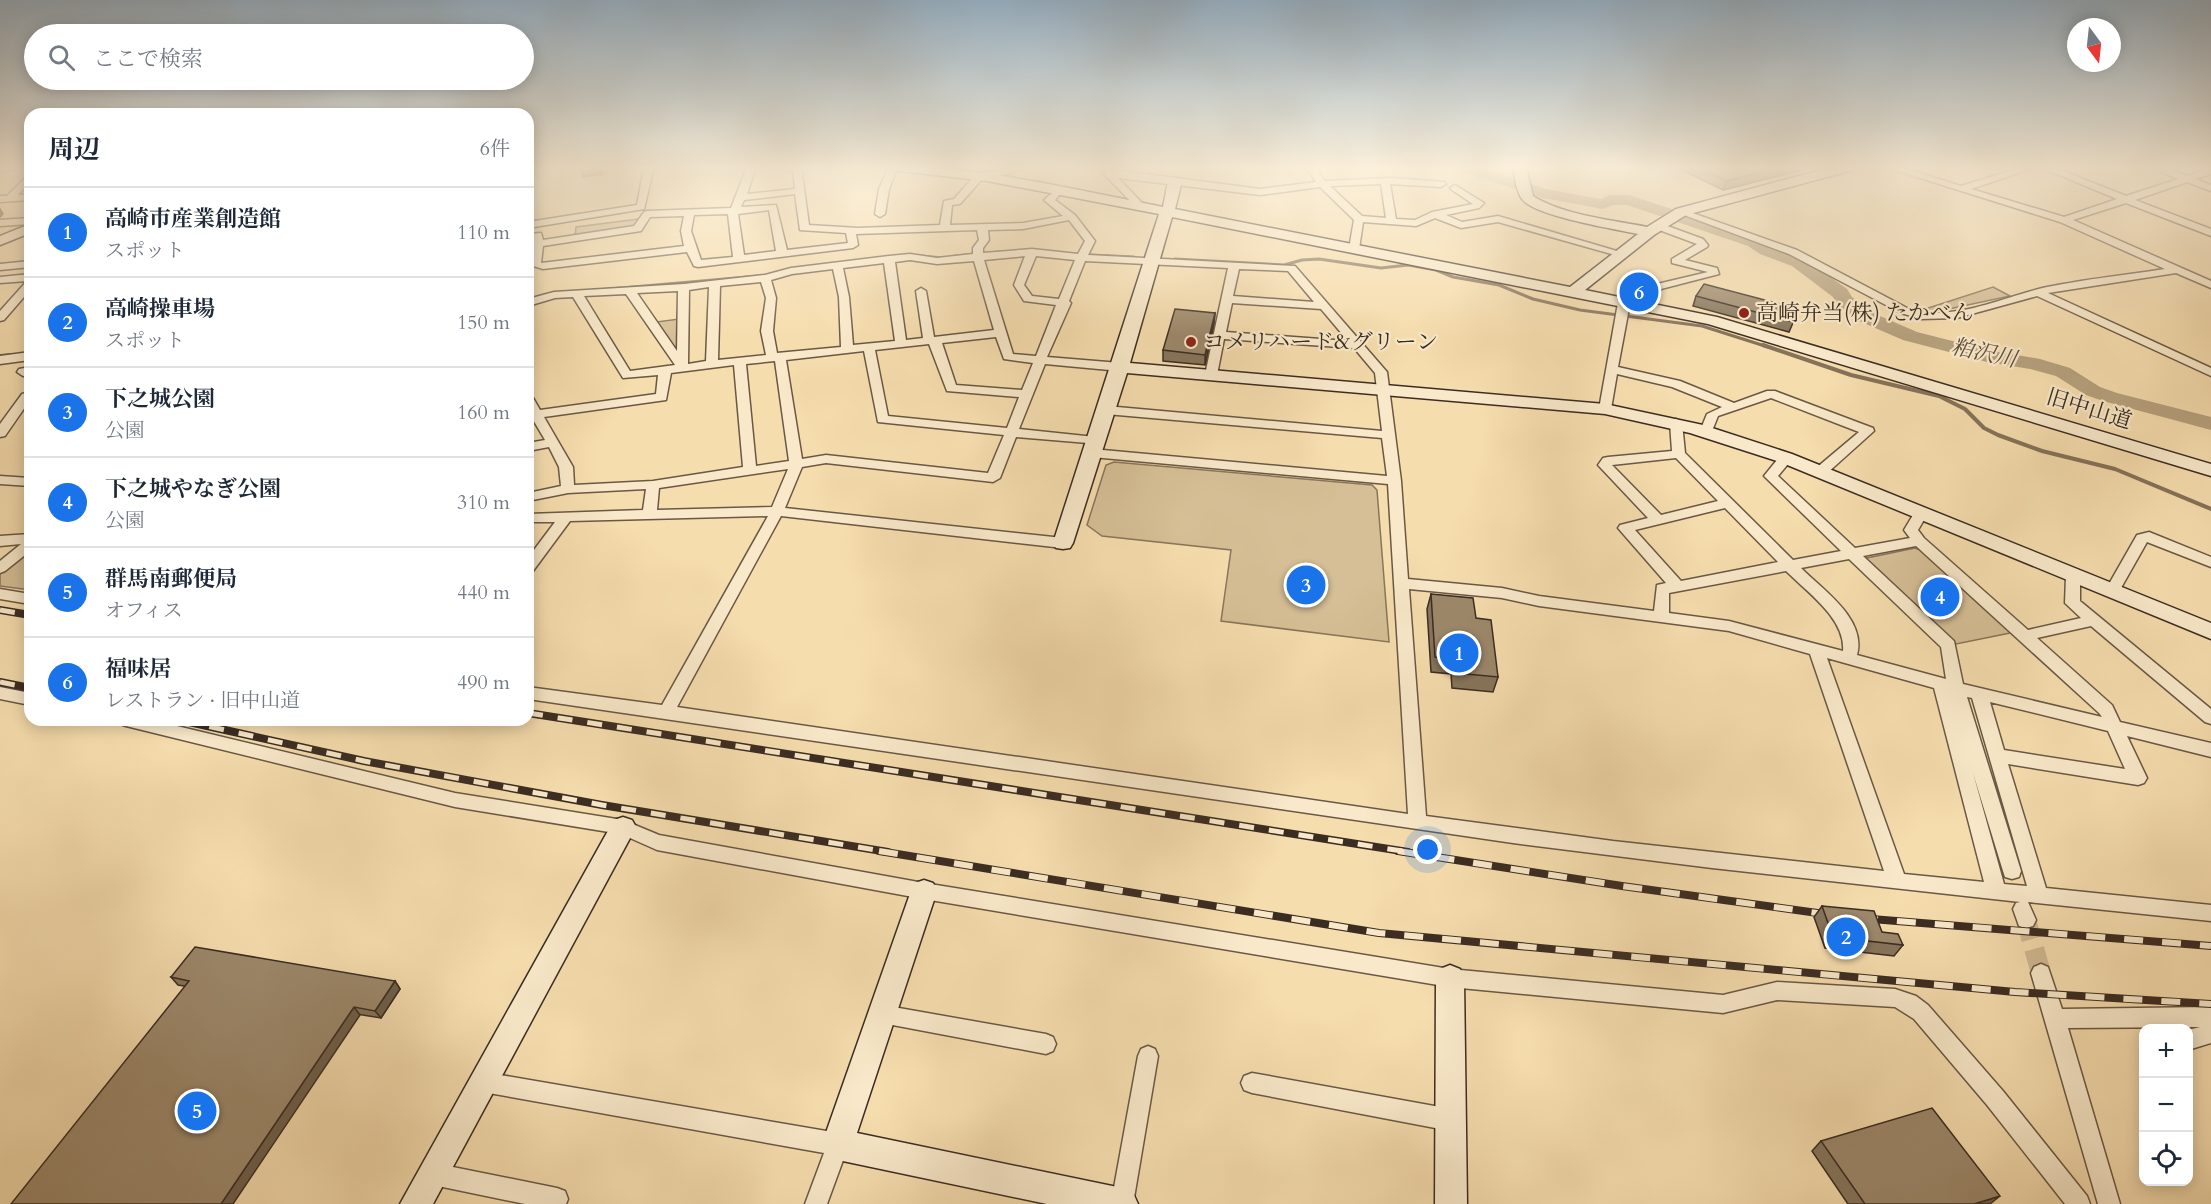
<!DOCTYPE html>
<html lang="ja">
<meta charset="utf-8">
<style>
body{margin:0;font-family:Cardo,"Noto Serif JP",serif;background:#f6f6f7;color:#1f2937}
.controls{position:absolute;right:18px;bottom:18px;display:grid;overflow:hidden;border-radius:12px;box-shadow:0 3px 15px #0003}
.controls button{width:54px;height:54px;display:grid;place-items:center;padding:0;border:0;border-bottom:2px solid #e0e1e3;background:#fff;color:#1f2937;font:30px sans-serif}
.compass{position:absolute;left:2067px;top:18px;width:54px;height:54px;border-radius:50%;background:#fff;box-shadow:0 3px 15px #0003;rotate:165deg}
.you{position:absolute;left:1428px;top:850px;width:21px;height:21px;margin:-15px;border:4px solid #fff;border-radius:50%;background:#1a73e8;box-shadow:0 0 0 9px #1a73e833}
.badge{display:grid;place-items:center;width:39px;height:39px;border-radius:50%;background:#1a73e8;color:#fff;font-size:20px;font-weight:700}
.pin{position:absolute;translate:-50% -50%;border:3px solid #fff;box-shadow:0 2px 6px #0006}
.list{margin:0;padding:0;list-style:none}
h2{display:flex;justify-content:space-between;align-items:center;height:78px;margin:0;padding:0 24px;font-size:26px}
h2 small{font-size:20px;font-weight:400;color:#747a83}
.list li{display:grid;grid-template-columns:39px 1fr auto;gap:18px;align-items:center;box-sizing:border-box;height:90px;padding:0 24px;border-top:2px solid #e0e1e3}
.list b{display:block;font-size:22px;white-space:nowrap}
.list p{margin:0;font-size:20px;white-space:nowrap;color:#747a83}
.list em{font-size:20px;font-style:normal;color:#747a83}
.icon{flex:none;width:33px;height:33px;fill:none;stroke:currentColor;stroke-width:2;stroke-linecap:round;stroke-linejoin:round}
.map{position:relative;flex:none;width:2211px;height:1204px;overflow:hidden}
.search{position:absolute;background:#fff;box-shadow:0 3px 15px #0003;left:24px;top:24px;width:510px;height:66px;display:flex;align-items:center;gap:15px;box-sizing:border-box;padding:0 21px;border-radius:33px;color:#747a83;font-size:22px}
.panel{position:absolute;background:#fff;box-shadow:0 3px 15px #0003;left:24px;top:108px;width:510px;height:618px;border-radius:18px}
.map>svg:first-child{display:block}
</style>
<div class="map">
<svg width="2211" height="1204" viewBox="0 0 2211 1204">
<rect width="100%" height="100%" fill="#f6ddae"/>
<filter id="stains"><feTurbulence type="fractalNoise" baseFrequency=".00333" numOctaves="4"/><feColorMatrix values="0 0 0 0 .2 0 0 0 0 .09 0 0 0 0 .02 0 0 0 .5 -.17"/></filter>
<radialGradient id="worn" r=".72"><stop offset=".6" stop-color="#630" stop-opacity="0"/><stop offset="1" stop-color="#630" stop-opacity=".3"/></radialGradient>
<path fill="#d6bf96" stroke="#88765c" stroke-width="1.5" d="M 639,219 L 635,227 L 575,237 L 576,227 Z
M 1993,287 L 2010,296 L 1930,313 L 1916,312 Z
M 679,319 L 679,357 L 656,322 Z
M 1114,462 L 1372,485 L 1377,490 L 1389,642 L 1221,621 L 1231,550 L 1102,536 L 1087,525 L 1106,465 Z
M 1915,548 L 1923,551 L 2015,632 L 1956,644 L 1866,562 L 1867,558 Z
M 30,550 L 30,590 L 0,586 L 0,573 Z"/>
<g fill="none" stroke-linecap="round" stroke-linejoin="round">
<path stroke="#857259" stroke-width="3" d="M 1978,191 L 2047,212
M 1071,254 L 1134,257
M 908,255 L 944,258
M 955,256 L 1000,252
M 1175,259 L 1284,265 L 1302,260 L 1319,259 L 1381,268 L 1408,265 L 1436,270 L 1453,277 L 1499,285 L 1533,299 L 1580,310 L 1702,326 L 1768,347
M 553,294 L 769,275"/>
<path stroke="#857259" stroke-width="4" d="M 1763,345 L 1851,375 L 1939,396 L 1965,409 L 1984,428 L 1998,435 L 2042,451 L 2115,469 L 2211,509
M 0,356 L 12,355"/>
<path fill="#b6a17e" fill-rule="evenodd" d="M 1455,167 L 1480,167 L 1546,189 L 1601,199 L 1610,195 L 1629,195 L 1760,238 L 1772,246 L 1804,258 L 1847,289 L 1852,297 L 1873,313 L 1917,332 L 1988,350 L 2040,359 L 2070,368 L 2100,387 L 2117,393 L 2211,417 L 2211,430 L 2103,401 L 2086,395 L 2056,376 L 2030,369 L 1987,362 L 1903,340 L 1859,321 L 1838,305 L 1833,297 L 1792,266 L 1760,254 L 1748,246 L 1627,205 L 1613,205 L 1603,209 L 1543,198 L 1457,170 Z"/>
<path stroke="#d1ba92" stroke-width="20" stroke-dasharray="20 10" stroke-linecap="butt" d="M 2026,920 L 2041,973"/>
<g stroke="#6a5845" stroke-width="3">
<path id="street" d="M 0,167 L 25,167 L 0,172 Z
M 644,167 L 654,167 L 644,209 L 528,228 L 528,222 L 637,205 Z
M 747,167 L 756,167 L 747,194 L 795,189 L 793,171 L 771,167 L 801,167 L 809,225 L 858,228 L 940,225 L 944,201 L 954,199 L 976,174 C 991,173 1009,167 1027,167 L 987,180 L 983,178 L 960,204 L 952,205 L 950,225 L 1023,223 L 1063,216 L 1044,200 L 1059,187 L 1064,190 L 1055,200 L 1075,215 L 1095,241 L 1088,255 L 1295,266 L 1387,372 L 1401,481 L 1408,579 L 1502,588 L 1539,596 L 1654,611 L 1657,585 L 1666,583 L 1618,528 L 1620,525 L 1648,518 L 1598,465 L 1603,458 L 1608,457 L 1672,451 L 1670,423 L 1676,419 L 1682,423 L 1685,453 L 1793,560 L 1841,551 L 1764,476 L 1781,455 L 1786,454 L 1793,458 L 1778,476 L 1855,548 L 1910,538 L 1904,530 L 1916,510 L 1926,510 L 1928,513 L 1918,530 L 1924,538 L 2028,630 L 2081,618 L 2065,603 L 2066,576 L 2073,571 L 2078,573 L 2080,576 L 2080,601 L 2211,709 L 2211,724 L 2205,722 L 2091,626 L 2037,638 L 2112,705 L 2120,722 L 2211,743 L 2211,757 L 2127,736 L 2147,778 L 2144,783 L 2138,785 L 2008,764 L 2046,888 L 2211,905 L 2211,921 L 2028,902 L 2036,920 L 2033,926 L 2026,928 L 2019,926 L 2013,909 L 2016,903 L 2020,902 L 1712,868 L 1513,843 L 528,699 L 528,687 L 662,705 L 768,516 L 570,521 L 533,571 L 528,573 L 528,558 L 555,522 L 528,522 L 528,514 L 643,510 L 646,489 L 568,493 L 528,501 L 528,493 L 561,486 L 559,467 L 549,447 L 528,451 L 528,443 L 545,440 L 532,418 L 528,419 L 528,395 L 532,396 L 540,410 L 656,394 L 658,375 L 623,378 L 573,297 L 555,298 L 528,306 L 528,299 L 554,292 L 684,284 L 765,275 L 791,268 L 889,256 L 910,254 L 937,258 L 973,254 L 973,248 L 979,240 L 977,230 L 856,234 L 858,245 L 853,248 L 698,267 L 694,266 L 687,252 L 543,269 L 530,265 L 532,239 L 528,240 L 528,234 L 541,233 L 543,240 L 634,226 L 644,212 L 647,211 L 731,208 ZM 795,194 L 800,230 L 846,233 L 848,243 L 787,250 L 776,205 L 741,207 L 744,200 ZM 769,210 L 776,251 L 744,255 L 738,214 ZM 728,214 L 733,257 L 701,260 L 691,231 L 694,215 ZM 684,216 L 681,231 L 684,246 L 541,263 L 543,246 L 641,231 L 650,217 ZM 1069,220 L 1085,241 L 1078,254 L 1032,249 L 983,253 L 983,248 L 989,240 L 988,230 L 1023,229 ZM 1025,256 L 1014,285 L 1024,301 L 1056,305 L 1036,356 L 1013,354 L 984,260 ZM 1036,256 L 1075,260 L 1059,299 L 1032,296 L 1024,285 ZM 910,260 L 937,264 L 974,261 L 994,330 L 934,337 L 926,291 L 921,288 L 916,291 L 923,338 L 906,340 L 895,262 ZM 1085,261 L 1228,268 L 1205,375 L 1207,378 L 1215,378 L 1217,375 L 1224,339 L 1354,348 L 1375,373 L 1382,431 L 1106,406 L 1100,410 L 1106,414 L 1382,438 L 1387,476 L 1092,449 L 1085,453 L 1092,457 L 1388,484 L 1408,814 L 677,707 L 781,516 L 1063,548 L 1068,546 L 1070,543 L 1068,540 L 1063,538 L 785,508 L 802,467 L 826,463 L 993,482 L 1000,478 L 1016,437 L 1100,444 L 1101,441 L 1095,437 L 1019,429 L 1045,364 L 1120,371 L 1126,367 L 1120,363 L 1047,357 L 1071,303 L 1069,301 ZM 884,263 L 895,341 L 853,345 L 849,297 L 843,268 ZM 833,269 L 839,297 L 841,347 L 777,353 L 773,331 L 776,298 L 771,280 L 792,274 ZM 1239,269 L 1288,271 L 1314,302 L 1233,296 ZM 761,282 L 766,298 L 761,331 L 766,355 L 718,360 L 720,286 ZM 709,287 L 706,361 L 688,364 L 689,290 ZM 678,291 L 677,351 L 637,293 ZM 626,294 L 675,365 L 630,371 L 584,296 ZM 1232,303 L 1321,309 L 1348,341 L 1226,332 ZM 996,337 L 1004,359 L 1033,363 L 1022,390 L 956,385 L 942,343 ZM 929,344 L 947,391 L 1019,397 L 1007,428 L 888,416 L 875,350 ZM 864,351 L 878,422 L 1004,435 L 988,473 L 826,455 L 802,459 L 786,360 ZM 775,361 L 789,461 L 756,466 L 746,364 ZM 734,365 L 743,467 L 653,481 L 574,485 L 573,467 L 544,417 L 666,400 L 671,373 ZM 1676,458 L 1718,501 L 1661,515 L 1612,465 ZM 788,469 L 772,507 L 657,510 L 659,488 ZM 1725,508 L 1778,562 L 1681,581 L 1635,530 ZM 1916,546 L 2099,713 L 2102,717 L 1963,684 L 1954,641 L 1863,556 ZM 1849,559 L 1941,647 L 1946,679 L 1857,655 C 1867,619 1823,590 1801,568 ZM 1786,571 C 1807,592 1846,619 1843,651 L 1729,621 L 1669,613 L 1669,593 ZM 1409,589 L 1502,598 L 1539,606 L 1729,631 L 1810,654 L 1884,871 L 1613,841 L 1426,816 ZM 1827,658 L 1934,688 L 1984,882 L 1904,874 ZM 1967,697 L 1972,698 L 2027,886 L 2004,884 L 1973,773 L 2003,871 L 2005,877 L 2012,879 L 2019,877 L 2021,871 ZM 1990,702 L 2108,731 L 2125,769 L 2004,750 Z
M 889,167 L 898,167 L 889,189 L 885,214 L 880,217 L 875,214 L 879,189 Z
M 1306,167 L 1315,167 L 1325,181 L 1392,178 L 1444,182 L 1446,184 L 1441,187 L 1390,184 L 1396,219 L 1415,220 L 1432,212 L 1473,204 L 1452,190 L 1450,188 L 1455,185 L 1484,203 L 1479,208 L 1446,215 L 1462,222 L 1498,216 L 1627,254 L 1622,257 L 1498,222 L 1461,228 L 1435,218 L 1416,226 L 1363,222 L 1359,249 L 1354,252 L 1349,249 L 1354,220 L 1320,187 L 1260,195 L 1118,178 L 1143,204 L 1145,206 L 1140,209 L 1137,208 L 1102,172 L 1107,169 L 1260,189 L 1316,182 ZM 1381,184 L 1386,218 L 1362,216 L 1330,186 Z
M 1885,167 L 1900,167 L 1961,186 L 2022,167 L 2037,167 L 1971,189 L 2064,217 L 2117,199 L 2040,167 L 2053,167 L 2126,196 L 2178,179 L 2150,167 L 2164,167 L 2187,176 L 2211,168 L 2211,174 L 2196,179 L 2211,185 L 2211,191 L 2187,182 L 2135,200 L 2211,229 L 2211,236 L 2126,203 L 2073,220 L 2211,281 L 2211,288 L 2176,273 L 2048,293 L 2211,368 L 2211,376 L 2037,296 L 1957,318 L 1921,319 L 1901,313 L 1789,254 L 1676,212 L 1684,210 L 1797,250 L 1909,309 C 1956,322 2002,297 2047,287 C 2086,279 2126,275 2165,269 L 2060,222 Z
M 30,173 L 30,182 L 18,195 L 30,194 L 30,200 L 0,202 L 0,196 L 7,196 Z
M 30,218 L 30,224 L 0,226 L 0,220 Z
M 1654,224 L 1662,224 L 1703,239 L 1708,245 L 1707,247 L 1685,260 L 1717,268 L 1719,274 L 1661,289 L 1653,307 L 1647,310 L 1641,307 L 1653,285 L 1708,272 L 1672,263 L 1672,259 L 1697,244 L 1654,228 Z
M 30,261 L 30,267 L 0,270 L 0,264 Z
M 30,274 L 30,290 L 4,320 L 0,321 L 0,311 L 27,281 L 0,283 L 0,277 Z
M 1624,300 L 1630,303 L 1618,367 L 1680,381 L 1734,403 L 1767,391 L 1775,391 L 1873,428 L 1874,431 L 1825,475 L 1815,475 L 1813,472 L 1815,469 L 1859,432 L 1771,398 L 1718,416 L 1712,431 L 1706,435 L 1700,431 L 1707,414 L 1722,407 L 1672,387 L 1617,374 L 1611,409 L 1605,413 L 1601,412 L 1599,409 L 1618,303 Z
M 30,352 L 30,360 L 0,364 L 0,356 Z
M 30,367 L 30,375 L 23,376 L 17,372 L 19,369 Z
M 26,393 L 30,394 L 30,400 L 5,436 L 0,437 L 0,424 L 22,394 Z
M 0,476 L 30,478 L 30,486 L 0,484 Z
M 2149,532 L 2211,557 L 2211,567 L 2147,542 L 2117,595 L 2107,595 L 2105,591 L 2137,535 Z
M 30,534 L 30,551 L 5,571 L 0,573 L 0,561 L 21,544 L 0,546 L 0,536 Z
M 0,589 L 30,594 L 30,604 L 0,599 Z
M 0,687 L 30,693 L 30,705 L 0,699 Z
M 118,720 L 152,720 L 455,793 L 623,820 L 659,835 L 924,883 L 1450,969 L 1723,995 L 1777,982 L 1895,989 L 1916,996 L 1928,1005 L 2003,1091 L 2087,1196 L 2090,1204 L 2065,1204 L 1987,1105 L 1914,1019 L 1895,1007 L 1777,1000 L 1723,1013 L 1450,987 L 924,899 L 657,850 L 621,834 L 455,807 L 126,726 L 120,724 Z
M 2041,964 L 2048,967 L 2062,1009 L 2211,1007 L 2211,1043 L 2188,1050 L 2188,1030 L 2200,1027 L 2068,1028 L 2120,1204 L 2098,1204 L 2031,973 L 2034,967 Z
M 882,1005 L 1046,1034 L 1053,1037 L 1056,1044 L 1053,1051 L 1046,1054 L 882,1023 L 875,1021 L 872,1014 L 875,1007 Z
M 1148,1046 L 1155,1049 L 1158,1056 L 1133,1204 L 1111,1204 L 1138,1056 L 1141,1049 Z
M 483,1072 L 838,1133 L 846,1136 L 849,1144 L 827,1204 L 805,1204 L 824,1153 L 483,1092 L 475,1089 L 472,1082 L 475,1075 Z
M 1252,1073 L 1451,1109 L 1459,1112 L 1462,1120 L 1459,1128 L 1451,1131 L 1252,1093 L 1244,1090 L 1241,1083 L 1244,1076 Z
M 433,1163 L 557,1188 L 565,1191 L 568,1199 L 566,1204 L 525,1204 L 433,1185 L 425,1182 L 422,1174 L 425,1166 Z"/>
</g>
<g stroke="#3b2c22" stroke-width="3">
<path id="secondary" d="M 893,167 C 984,167 1073,189 1163,207 L 1168,181 L 1175,177 L 1182,181 L 1175,209 L 1570,287 L 1638,234 C 1615,229 1534,216 1522,199 C 1516,191 1515,177 1513,167 L 1526,167 L 1533,196 C 1562,215 1613,220 1647,227 L 1676,209 L 1832,167 L 1854,167 L 1853,170 L 1686,215 L 1654,235 L 1585,290 L 1717,317 L 2211,464 L 2211,476 L 1708,324 L 1172,217 L 1130,363 L 1605,404 L 1703,425 L 1792,454 L 2211,623 L 2211,639 L 1780,462 L 1690,433 L 1605,414 L 1127,373 L 1073,543 L 1070,548 L 1063,549 L 1056,548 L 1053,543 L 1159,214 L 987,181 L 899,171 Z
M 30,224 L 30,233 L 0,245 L 0,236 Z
M 623,817 L 632,820 L 636,827 L 433,1204 L 400,1204 L 614,820 Z
M 924,880 L 933,883 L 937,891 L 857,1133 L 1122,1188 L 1133,1193 L 1138,1204 L 1047,1204 L 838,1160 L 827,1155 L 822,1144 L 911,891 L 915,883 Z
M 1450,965 L 1460,969 L 1464,978 L 1467,1204 L 1435,1204 L 1436,978 L 1440,969 Z"/>
</g>
<use href="#street" fill="#f9e9ca" fill-rule="evenodd"/>
<use href="#secondary" fill="#f9e9ca" fill-rule="evenodd"/>
<g stroke="#3b2c22" stroke-width="8">
<path id="rail-far1" d="M 0,610 L 30,615
M 0,682 L 30,688
M 528,713 L 1408,852
M 180,720 L 364,761 L 602,805 L 888,852"/>
</g>
<g stroke="#3b2c22" stroke-width="8">
<path id="rail" d="M 879,851 L 1379,933 L 2015,992 L 2211,1004
M 1398,851 L 1622,886 L 1832,915
M 1859,918 L 2211,946"/>
</g>
<use href="#rail-far1" stroke="#f9e9ca" stroke-width="5" stroke-dasharray="15" stroke-linecap="butt"/>
<use href="#rail" stroke="#f9e9ca" stroke-width="6" stroke-dasharray="19" stroke-linecap="butt"/>
</g>
<path fill="#86755c" stroke="#3b2c22" stroke-width="1.5" d="M 978,167 L 1003,167 L 988,170 L 978,169 Z
M 1676,167 L 1809,167 L 1809,168 L 1723,190 Z
M 1633,276 L 1652,280 L 1650,286 L 1643,299 L 1626,296 Z
M 1696,296 L 1799,309 L 1789,332 L 1693,306 Z
M 1215,313 L 1214,323 L 1205,365 L 1163,361 L 1163,350 Z
M 1431,594 L 1476,618 L 1498,677 L 1493,692 L 1452,688 L 1451,674 L 1431,672 L 1427,609 Z
M 1822,906 L 1882,932 L 1903,945 L 1894,956 L 1825,948 L 1814,917 Z
M 171,977 L 395,981 L 400,989 L 381,1018 L 178,985 Z
M 1821,1141 L 1990,1204 L 1848,1204 L 1812,1151 Z"/>
<path fill="#6d5f4b" stroke="#3b2c22" stroke-width="1.5" d="M 583,167 L 600,167 L 602,174 L 583,177 L 580,168 Z
M 988,167 L 1003,167 L 988,170 Z
M 1780,167 L 1809,167 L 1809,168 L 1723,190 L 1726,181 Z
M 0,209 L 3,214 L 0,217 Z
M 1652,280 L 1650,286 L 1643,299 L 1645,293 Z
M 1215,313 L 1214,323 L 1205,365 L 1205,355 Z
M 395,981 L 400,989 L 381,1018 L 375,1011 Z
M 354,1007 L 360,1015 L 233,1204 L 221,1204 Z
M 2000,1196 L 1990,1204 L 1974,1204 Z"/>
<path fill="#9c886b" stroke="#3b2c22" stroke-width="1.5" d="M 1698,167 L 1780,167 L 1726,181 Z
M 1633,276 L 1652,280 L 1645,293 L 1628,289 Z
M 1704,284 L 1799,309 L 1793,322 L 1696,296 Z
M 1175,309 L 1215,313 L 1205,355 L 1163,350 Z
M 1431,594 L 1473,598 L 1476,618 L 1491,620 L 1498,677 L 1456,673 L 1455,659 L 1435,657 Z
M 1822,906 L 1874,911 L 1882,932 L 1898,934 L 1903,945 L 1833,937 Z
M 195,947 L 395,981 L 375,1011 L 354,1007 L 221,1204 L 11,1204 L 189,981 L 171,977 Z
M 1932,1108 L 2000,1196 L 1974,1204 L 1865,1204 L 1821,1141 Z"/>
<linearGradient id="sky" x2="0" y2="1"><stop stop-color="#94acbe"/><stop offset="0.5" stop-color="#fbf0db"/><stop offset="1" stop-color="#fbf0db" stop-opacity="0"/></linearGradient>
<rect width="2211" height="336" fill="url(#sky)"/>
<g fill="#8f2418" stroke="#f9e9ca" stroke-width="2">
<circle cx="1744" cy="313" r="6"/>
<circle cx="1191" cy="342" r="6"/>
</g>
<g text-anchor="middle" dominant-baseline="central" stroke-width="4.5" stroke-linejoin="round" paint-order="stroke">
<g font-size="22" fill="#3b2c22" stroke="#f9e9ca" text-anchor="start">
<text x="1756" y="313">高崎弁当(株) たかべん</text>
<text x="1203" y="342">コメリハード&amp;グリーン</text>
</g>
<g font-size="22" font-style="italic" fill="#604f3e" stroke="#f9e9ca">
<text transform="translate(1984 353) rotate(12)">粕沢川</text>
</g>
<g font-size="22" fill="#3b2c22" stroke="#f9e9ca">
<text transform="translate(2089 409) rotate(17)">旧中山道</text>
</g>
</g>
<rect width="100%" height="100%" filter="url(#stains)"/>
<rect width="100%" height="100%" fill="url(#worn)"/>
</svg>
<div class="controls">
<button>+</button>
<button>−</button>
<button><svg class="icon" aria-label="locate" viewBox="0 0 24 24"><circle cx="12" cy="12" r="6"/><path d="M12 2v4M12 18v4M2 12h4M18 12h4"/></svg></button>
</div>
<svg class="compass" viewBox="-18 -18 36 36"><path d="M0-13l5 13h-10z" fill="#e53935"/><path d="M0 13l5-13h-10z" fill="#747a83"/></svg>
<div class="you"></div>
<div class="pin badge" style="left:1459px;top:653px">1</div>
<div class="pin badge" style="left:1846px;top:937px">2</div>
<div class="pin badge" style="left:1306px;top:585px">3</div>
<div class="pin badge" style="left:1940px;top:597px">4</div>
<div class="pin badge" style="left:197px;top:1111px">5</div>
<div class="pin badge" style="left:1639px;top:292px">6</div>
<div class="search"><svg class="icon" aria-label="search" viewBox="0 0 24 24"><circle cx="10" cy="10" r="6"/><path d="M15 15l6 6"/></svg>ここで検索</div>
<section class="panel">
<h2>周辺<small>6件</small></h2>
<ul class="list">
<li><span class="badge">1</span><div><b>高崎市産業創造館</b><p>スポット</p></div><em>110 m</em></li>
<li><span class="badge">2</span><div><b>高崎操車場</b><p>スポット</p></div><em>150 m</em></li>
<li><span class="badge">3</span><div><b>下之城公園</b><p>公園</p></div><em>160 m</em></li>
<li><span class="badge">4</span><div><b>下之城やなぎ公園</b><p>公園</p></div><em>310 m</em></li>
<li><span class="badge">5</span><div><b>群馬南郵便局</b><p>オフィス</p></div><em>440 m</em></li>
<li><span class="badge">6</span><div><b>福味居</b><p>レストラン · 旧中山道</p></div><em>490 m</em></li>
</ul>
</section>
</div>
